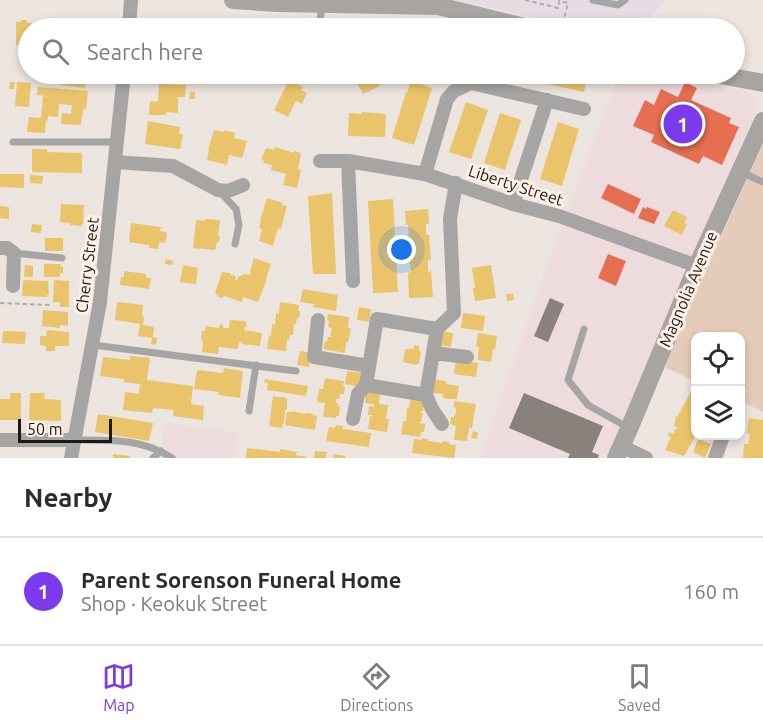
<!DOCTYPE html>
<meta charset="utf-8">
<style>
body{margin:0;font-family:Ubuntu,sans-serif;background:#f2f2f3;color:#2b2b33}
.controls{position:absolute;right:18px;bottom:18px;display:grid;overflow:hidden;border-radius:12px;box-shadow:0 3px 9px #0003}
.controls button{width:54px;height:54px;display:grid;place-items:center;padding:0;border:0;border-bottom:2px solid #e1e1e2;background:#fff;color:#2b2b33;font:30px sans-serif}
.scale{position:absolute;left:18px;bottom:15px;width:94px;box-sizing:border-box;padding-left:6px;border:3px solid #1c1814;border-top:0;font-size:16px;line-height:21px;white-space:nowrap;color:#1c1814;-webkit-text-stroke:4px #fef0e7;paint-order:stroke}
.you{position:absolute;left:402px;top:250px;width:21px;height:21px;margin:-15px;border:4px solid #fff;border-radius:50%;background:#1a73e8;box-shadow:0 0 0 9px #1a73e833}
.badge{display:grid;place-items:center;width:39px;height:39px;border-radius:50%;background:#7c3aed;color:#fff;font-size:20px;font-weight:700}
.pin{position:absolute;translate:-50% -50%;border:3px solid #fff;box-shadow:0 2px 6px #0006}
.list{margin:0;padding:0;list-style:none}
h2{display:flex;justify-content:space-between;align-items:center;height:78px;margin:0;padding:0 24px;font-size:26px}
h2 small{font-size:20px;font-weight:400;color:#7c7c81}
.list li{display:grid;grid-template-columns:39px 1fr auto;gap:18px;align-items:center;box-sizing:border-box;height:108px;padding:0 24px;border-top:2px solid #e1e1e2}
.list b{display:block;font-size:22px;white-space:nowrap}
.list p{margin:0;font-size:20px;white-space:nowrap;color:#7c7c81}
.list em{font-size:20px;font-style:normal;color:#7c7c81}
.icon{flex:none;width:33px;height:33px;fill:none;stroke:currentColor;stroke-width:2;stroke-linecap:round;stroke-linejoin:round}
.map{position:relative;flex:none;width:763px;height:458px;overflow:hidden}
.search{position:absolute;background:#fff;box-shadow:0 3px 9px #0003;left:18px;right:18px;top:18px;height:66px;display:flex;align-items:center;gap:15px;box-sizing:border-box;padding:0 21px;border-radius:33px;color:#7c7c81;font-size:22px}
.sheet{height:186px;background:#fff}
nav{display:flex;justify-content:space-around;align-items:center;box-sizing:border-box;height:84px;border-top:2px solid #e1e1e2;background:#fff;font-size:16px;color:#7c7c81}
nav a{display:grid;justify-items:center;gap:3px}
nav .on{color:#7c3aed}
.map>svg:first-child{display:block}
</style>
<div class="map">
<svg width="763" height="458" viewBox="0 0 763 458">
<rect width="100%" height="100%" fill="#ece4df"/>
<path fill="#eddbdd" d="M 619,74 L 668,74 L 745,91 L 752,96 L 755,102 L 755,113 L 631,402 L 605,458 L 481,458 L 547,265 Z
M 165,422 L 239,433 L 235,458 L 160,458 Z"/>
<path fill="#e8dce4" d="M 448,0 L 665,0 L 642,28 L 578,28 L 474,4 Z"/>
<path fill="#e5ccba" d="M 763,143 L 763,412 L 741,401 L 740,336 L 696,336 L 695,381 L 666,368 L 667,358 Z"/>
<path fill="#e9c46a" d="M 45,19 L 54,19 L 53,23 L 61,24 L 60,28 L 44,28 Z
M 21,20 L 27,20 L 27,23 L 32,23 L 32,28 L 28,28 L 28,45 L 16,45 L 16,22 L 21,22 Z
M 72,24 L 89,26 L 89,28 L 71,28 Z
M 61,74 L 86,74 L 85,88 L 60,85 Z
M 228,74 L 255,74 L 255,76 L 239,76 L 239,79 L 234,79 L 233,82 L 226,82 L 226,75 L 228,75 Z
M 368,74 L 395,74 L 378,82 L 380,86 L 363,94 L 355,79 Z
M 423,74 L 442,74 L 427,80 Z
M 507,74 L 522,74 L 521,78 Z
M 526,74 L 588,74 L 584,92 L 525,79 Z
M 289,80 L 303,87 L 301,90 L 307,93 L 302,104 L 296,101 L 288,117 L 274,110 Z
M 411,81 L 432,88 L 414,145 L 392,138 L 406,92 L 407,93 Z
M 10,82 L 15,82 L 14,89 L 9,89 Z
M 17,82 L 31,83 L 29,107 L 15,106 Z
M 159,84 L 186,85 L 185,97 L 178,97 L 178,113 L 167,112 L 166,115 L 149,115 L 150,101 L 158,102 Z
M 38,87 L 88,91 L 86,109 L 83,109 L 81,125 L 61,124 L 62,113 L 71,114 L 72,105 L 59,104 L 58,117 L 48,116 L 48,121 L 46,120 L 45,133 L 27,132 L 29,117 L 41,118 L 43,96 L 47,97 L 47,96 L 37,95 Z
M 190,92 L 195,92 L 195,99 L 189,99 Z
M 466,102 L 488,110 L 471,159 L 449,152 Z
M 362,112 L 386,114 L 385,137 L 348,136 L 349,113 L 362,114 Z
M 500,113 L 521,120 L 505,170 L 484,163 Z
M 148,121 L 180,127 L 179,134 L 183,134 L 180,149 L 145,144 Z
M 558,122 L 579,129 L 562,186 L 540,179 Z
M 214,130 L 224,132 L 224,130 L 235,133 L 234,138 L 247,141 L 242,158 L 229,155 L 227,165 L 207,160 L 209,150 L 208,150 Z
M 275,147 L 294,153 L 294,151 L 301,153 L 298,169 L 301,170 L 297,188 L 283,185 L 286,174 L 271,170 L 272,165 L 263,163 L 264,160 L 261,159 L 266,148 L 274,150 Z
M 32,149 L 47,149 L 47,152 L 82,153 L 82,173 L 32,172 Z
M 0,174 L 24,174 L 24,188 L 0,187 Z
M 30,175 L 43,176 L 42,184 L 30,183 Z
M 332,193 L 336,274 L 313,274 L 308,196 Z
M 267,198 L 283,203 L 282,205 L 287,206 L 281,229 L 278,228 L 273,246 L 259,241 L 262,229 L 259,228 L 261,221 L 260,221 Z
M 393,199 L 395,235 L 393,235 L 394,256 L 396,256 L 398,292 L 373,293 L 368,201 Z
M 61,204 L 84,205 L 83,224 L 82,224 L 82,226 L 70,225 L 70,223 L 60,222 Z
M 0,206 L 9,207 L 9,219 L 0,218 Z
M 428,209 L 429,224 L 426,224 L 426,235 L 429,235 L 431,260 L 428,260 L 428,272 L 431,271 L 433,297 L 409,298 L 408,273 L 411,272 L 407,236 L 409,236 L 408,225 L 406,225 L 405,211 Z
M 673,210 L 687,217 L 684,223 L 687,224 L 682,235 L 664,226 Z
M 205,219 L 220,220 L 218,235 L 220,237 L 219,242 L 217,242 L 215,250 L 193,248 L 196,220 L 205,221 Z
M 131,223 L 161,227 L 160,231 L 166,232 L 167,234 L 166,240 L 164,243 L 159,242 L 158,249 L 149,248 L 149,245 L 129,242 Z
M 32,224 L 42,225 L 41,233 L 31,232 Z
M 45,238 L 63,238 L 63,251 L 45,251 Z
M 254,258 L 271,264 L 266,279 L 267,279 L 258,302 L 243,297 L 242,302 L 224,296 L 222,298 L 219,297 L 215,293 L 222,272 L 230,273 L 232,276 L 232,275 L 236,276 L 235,280 L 237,280 L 238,277 L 244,274 L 250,275 L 251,272 L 250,272 Z
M 166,259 L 173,261 L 172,265 L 165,264 Z
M 44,264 L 61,264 L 60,267 L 63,267 L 63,273 L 60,273 L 60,277 L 44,277 Z
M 25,265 L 33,266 L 33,277 L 24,277 Z
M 183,265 L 198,268 L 196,284 L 180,282 Z
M 491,265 L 496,298 L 475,301 L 473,288 L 475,288 L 472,268 Z
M 124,271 L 146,274 L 146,278 L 151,278 L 149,289 L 120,285 L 121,277 L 124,277 Z
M 23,280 L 48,281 L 49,295 L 47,295 L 47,297 L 22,296 Z
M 54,280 L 69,281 L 69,307 L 60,307 L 60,302 L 53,302 Z
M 303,289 L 338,295 L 336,311 L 313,307 L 314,304 L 300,302 Z
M 506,294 L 513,294 L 514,300 L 507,301 Z
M 117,302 L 143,305 L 142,316 L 144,317 L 143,325 L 154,327 L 153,337 L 157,338 L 156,345 L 151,344 L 152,338 L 138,336 L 140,324 L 115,320 Z
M 280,302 L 299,305 L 298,311 L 300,311 L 299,318 L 297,318 L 296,324 L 294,324 L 293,335 L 290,335 L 289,340 L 287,340 L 286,351 L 267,349 L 269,335 L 271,336 L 272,324 L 275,325 L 276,313 L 279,314 Z
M 359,307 L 371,309 L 369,322 L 357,320 Z
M 43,310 L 68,312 L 68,326 L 60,325 L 60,328 L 42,326 Z
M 463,313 L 485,316 L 483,331 L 461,328 Z
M 328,314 L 349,317 L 348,328 L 351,328 L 348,342 L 346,342 L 345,353 L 323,349 L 325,341 L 327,342 L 328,337 L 330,337 L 332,328 L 328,327 L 329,321 L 327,320 Z
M 230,320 L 246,321 L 247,327 L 245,327 L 244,330 L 262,333 L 260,346 L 242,344 L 242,342 L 239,342 L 238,349 L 219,347 L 218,354 L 202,352 L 203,341 L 201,340 L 202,331 L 205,331 L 206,326 L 219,328 L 220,324 L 223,325 L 223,328 L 229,328 Z
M 47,330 L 69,332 L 69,346 L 55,346 L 55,351 L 46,351 L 46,346 L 40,345 L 40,336 L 46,336 Z
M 3,331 L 26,332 L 25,344 L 2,343 Z
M 440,331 L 453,333 L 451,347 L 438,345 Z
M 478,333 L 497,336 L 495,349 L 493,349 L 491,362 L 478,360 L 479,347 L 476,347 Z
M 414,345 L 419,346 L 419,351 L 421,351 L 419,364 L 417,364 L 416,365 L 403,362 L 405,349 L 414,349 Z
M 300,351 L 311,353 L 309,367 L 297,365 Z
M 130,356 L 150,358 L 147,380 L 193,386 L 191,404 L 204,406 L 203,420 L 173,416 L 174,410 L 153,408 L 152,413 L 123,410 L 125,392 L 139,394 L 140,384 L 124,382 L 124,379 L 100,376 L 103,357 L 130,360 Z
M 456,360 L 478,363 L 476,377 L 454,374 Z
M 224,368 L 243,371 L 240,398 L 218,395 L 219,392 L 194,389 L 197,370 L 223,373 Z
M 347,371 L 362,373 L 359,387 L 345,384 Z
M 325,378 L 344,381 L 343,386 L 345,387 L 344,394 L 340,394 L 339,399 L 336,399 L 336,403 L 338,403 L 337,406 L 340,406 L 339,416 L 336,416 L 336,418 L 323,417 L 325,403 L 317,402 L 319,389 L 323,389 Z
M 265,379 L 308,386 L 306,396 L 267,390 L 268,383 L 264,382 Z
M 434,379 L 446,381 L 446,384 L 459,386 L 457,399 L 447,399 L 442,397 L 443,394 L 432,393 Z
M 692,389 L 696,391 L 696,426 L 693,430 L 696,431 L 696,433 L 693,441 L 692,441 L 691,445 L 690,445 L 684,456 L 665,450 L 671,437 L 668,436 L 669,432 L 674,434 L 675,429 L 676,430 L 677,427 L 674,426 L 676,416 L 678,417 L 679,412 L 680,413 L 683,405 L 684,405 Z
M 366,391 L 380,393 L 379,404 L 388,405 L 386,419 L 389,419 L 387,432 L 368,429 L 370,416 L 372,417 L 372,415 L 368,415 L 369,406 L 374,407 L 374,404 L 365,403 Z
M 10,393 L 21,393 L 21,420 L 0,420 L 0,399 L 10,399 Z
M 30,393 L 45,393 L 44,399 L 61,400 L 61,421 L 29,420 Z
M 273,396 L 287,398 L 287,410 L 285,410 L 284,423 L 283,423 L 282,428 L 269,426 Z
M 411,397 L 425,399 L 423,411 L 421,411 L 420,413 L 423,413 L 421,422 L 419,422 L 419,423 L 425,424 L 424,432 L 421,432 L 420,437 L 401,434 L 403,421 L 406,421 L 407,408 L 409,408 Z
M 454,401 L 476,404 L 472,428 L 469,428 L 467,441 L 454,440 L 456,426 L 450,424 L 451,417 L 454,417 L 456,412 L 456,408 L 454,407 Z
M 292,411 L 305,414 L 306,413 L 313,414 L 312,415 L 317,416 L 315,430 L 285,425 L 287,412 L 292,412 Z
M 98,414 L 153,423 L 149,441 L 95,432 Z
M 749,418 L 763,420 L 763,458 L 743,458 L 744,444 L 748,444 L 750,434 L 747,433 Z
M 336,425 L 343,426 L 343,429 L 371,433 L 369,447 L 326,441 L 329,427 L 335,428 Z
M 473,431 L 478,433 L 477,439 L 471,438 Z
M 422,438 L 428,439 L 428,441 L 442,443 L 443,441 L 449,442 L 449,444 L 456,445 L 454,458 L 412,453 L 414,439 L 422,440 Z
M 698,439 L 711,444 L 705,458 L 693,452 Z
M 247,448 L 280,452 L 280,449 L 297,452 L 296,455 L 307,457 L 307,458 L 246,458 Z
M 315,451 L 327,452 L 326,458 L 314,458 Z
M 113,454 L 130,456 L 129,458 L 113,458 Z
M 334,454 L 345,456 L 345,458 L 333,458 Z"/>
<path fill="#e76f51" d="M 685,82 L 697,88 L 691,100 L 731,118 L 729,123 L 739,127 L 722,165 L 703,156 L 699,164 L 651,142 L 654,135 L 633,126 L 645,100 L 654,105 L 661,89 L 678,97 Z
M 608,184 L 641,199 L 634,214 L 601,198 Z
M 643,207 L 646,209 L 647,207 L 660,212 L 654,224 L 638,218 Z
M 608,254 L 626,261 L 616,286 L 598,278 Z"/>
<path fill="#8a817c" d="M 550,298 L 564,304 L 548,342 L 534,336 Z
M 524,393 L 603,426 L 592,452 L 599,455 L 598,458 L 568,458 L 570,454 L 509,428 Z"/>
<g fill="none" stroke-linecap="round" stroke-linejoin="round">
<path stroke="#b0ada9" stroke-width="2" stroke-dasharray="4.5 3" stroke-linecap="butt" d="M 525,0 L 558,8 L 559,1 L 568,3 L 563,23
M 0,303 L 50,305"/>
<path stroke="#a6a5a3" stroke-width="7" d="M 593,0 L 618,5 L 625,0
M 319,28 L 322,6
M 311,80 L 312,74
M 13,142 L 117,142
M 741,172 L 763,182
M 219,191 L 236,209 L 239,225 L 235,244
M 14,253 L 62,258
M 584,329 L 568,380 L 588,405 L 627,427
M 93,345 L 296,371
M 249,411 L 256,365
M 73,440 C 109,440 141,438 172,458
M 153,458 L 161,451"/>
<path stroke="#a6a5a3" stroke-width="14" d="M 129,28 L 131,0
M 320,161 L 348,161 L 425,174 L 513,204 L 559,216 L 697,266
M 348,161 L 353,281
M 115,162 L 173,166 L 218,190 L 228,191 L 243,185
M 425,174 L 447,99 L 454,91 L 471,83 L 584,109
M 513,204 L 547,100
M 0,248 L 7,248 L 14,253 L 13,286
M 377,319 L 437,329 L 426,395 L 366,385 Z
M 318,320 L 314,357 L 369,366
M 437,329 L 454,313 L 450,219 L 456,183
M 433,353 L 467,357
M 426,395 L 432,409 L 442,424
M 353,419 L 358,394 L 366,385
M 0,440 L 73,440
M 621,446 L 646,458
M 71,458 L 100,302 L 124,74
M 715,458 L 723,436"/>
<path stroke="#a7a4a1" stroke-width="18" d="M 233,0 L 277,3 L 438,6 L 529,28
M 715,74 L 763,83
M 616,458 L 629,429 L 697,266 L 763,121"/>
</g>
<g text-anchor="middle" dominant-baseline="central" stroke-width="6" stroke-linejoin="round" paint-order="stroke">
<g font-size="16" fill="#1c1814" stroke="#fef0e7">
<text transform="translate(516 185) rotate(18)">Liberty Street</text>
<text transform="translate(87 265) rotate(-83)">Cherry Street</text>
<text transform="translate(688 289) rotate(-67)">Magnolia Avenue</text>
</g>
</g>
</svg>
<div class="controls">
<button><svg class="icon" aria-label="locate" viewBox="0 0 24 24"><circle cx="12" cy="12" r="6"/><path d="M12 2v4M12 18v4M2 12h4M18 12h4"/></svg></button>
<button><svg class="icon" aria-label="layers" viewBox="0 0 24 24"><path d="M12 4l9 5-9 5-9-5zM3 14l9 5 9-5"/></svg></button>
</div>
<div class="scale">50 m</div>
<div class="you"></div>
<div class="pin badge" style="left:683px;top:124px">1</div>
<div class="search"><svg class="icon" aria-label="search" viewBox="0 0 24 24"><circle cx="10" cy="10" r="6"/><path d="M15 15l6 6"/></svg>Search here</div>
</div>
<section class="sheet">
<h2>Nearby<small></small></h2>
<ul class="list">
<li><span class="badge">1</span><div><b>Parent Sorenson Funeral Home</b><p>Shop · Keokuk Street</p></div><em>160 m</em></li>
</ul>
</section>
<nav>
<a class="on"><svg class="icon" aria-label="map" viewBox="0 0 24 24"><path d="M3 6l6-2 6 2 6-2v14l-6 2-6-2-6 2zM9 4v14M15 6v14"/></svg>Map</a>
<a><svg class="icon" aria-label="directions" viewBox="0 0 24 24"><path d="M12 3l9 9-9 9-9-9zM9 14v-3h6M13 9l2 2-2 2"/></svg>Directions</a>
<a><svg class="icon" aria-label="saved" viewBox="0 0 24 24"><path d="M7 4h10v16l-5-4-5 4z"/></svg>Saved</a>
</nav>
